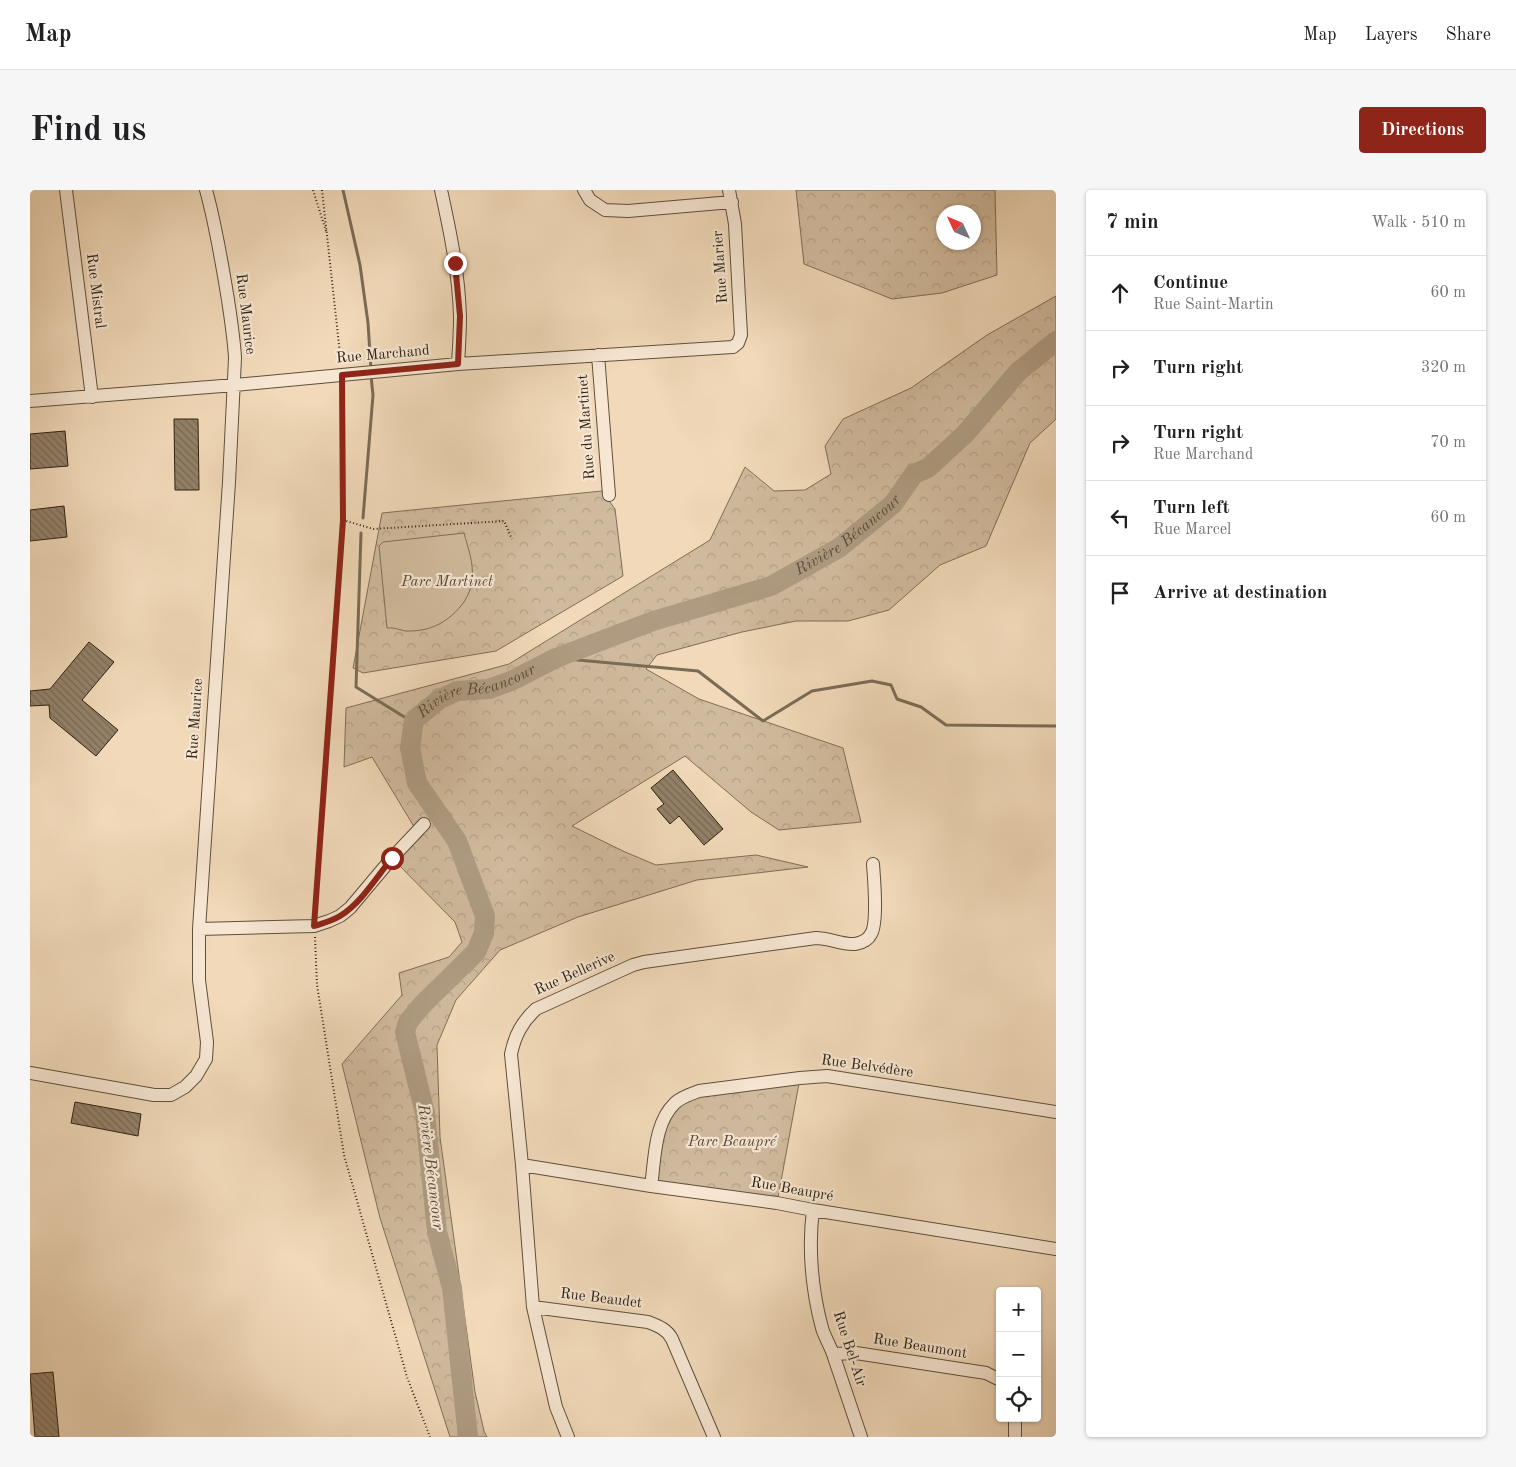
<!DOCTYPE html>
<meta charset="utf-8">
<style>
body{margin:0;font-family:"Old Standard TT",serif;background:#f6f6f6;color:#202124}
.controls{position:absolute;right:15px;bottom:15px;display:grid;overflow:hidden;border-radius:5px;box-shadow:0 1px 4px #0004}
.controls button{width:45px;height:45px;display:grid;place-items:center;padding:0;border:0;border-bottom:1px solid #e0e0e0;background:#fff;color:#202124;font:25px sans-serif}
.compass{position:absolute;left:906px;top:15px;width:45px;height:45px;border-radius:50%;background:#fff;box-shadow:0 1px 4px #0004;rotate:314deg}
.stop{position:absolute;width:15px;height:15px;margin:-11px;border:4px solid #8f2418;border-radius:50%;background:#fff}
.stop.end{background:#8f2418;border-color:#fff;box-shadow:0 1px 5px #0008}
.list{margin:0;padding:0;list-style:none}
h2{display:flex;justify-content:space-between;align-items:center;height:65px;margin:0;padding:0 20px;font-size:21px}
h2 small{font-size:16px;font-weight:400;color:#757577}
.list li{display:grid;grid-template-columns:32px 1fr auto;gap:15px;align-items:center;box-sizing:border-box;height:75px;padding:0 20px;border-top:1px solid #e0e0e0}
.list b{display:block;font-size:19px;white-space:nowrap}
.list p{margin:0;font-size:16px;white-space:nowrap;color:#757577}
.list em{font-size:16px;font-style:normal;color:#757577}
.icon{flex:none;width:28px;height:28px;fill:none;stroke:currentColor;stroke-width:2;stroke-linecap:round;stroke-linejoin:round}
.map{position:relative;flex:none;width:1026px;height:1247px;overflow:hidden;border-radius:5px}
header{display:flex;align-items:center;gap:30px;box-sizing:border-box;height:70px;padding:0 25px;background:#fff;border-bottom:1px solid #e0e0e0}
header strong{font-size:24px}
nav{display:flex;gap:28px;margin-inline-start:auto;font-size:18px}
.intro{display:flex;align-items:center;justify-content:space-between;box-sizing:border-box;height:120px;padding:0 30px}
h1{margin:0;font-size:35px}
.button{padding:12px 22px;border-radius:5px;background:#8f2418;color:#fff;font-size:18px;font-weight:700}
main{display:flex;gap:30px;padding:0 30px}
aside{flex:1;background:#fff;border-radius:5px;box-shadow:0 1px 4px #0004}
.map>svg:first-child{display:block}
</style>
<header>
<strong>Map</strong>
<nav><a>Map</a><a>Layers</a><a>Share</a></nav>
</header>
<div class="intro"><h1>Find us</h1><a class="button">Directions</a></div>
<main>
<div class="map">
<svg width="1026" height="1247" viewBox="0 0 1026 1247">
<defs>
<pattern id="forest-crowns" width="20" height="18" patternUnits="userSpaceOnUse" patternTransform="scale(1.25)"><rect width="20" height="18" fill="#d0ba9d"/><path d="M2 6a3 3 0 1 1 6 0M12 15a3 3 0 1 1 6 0" fill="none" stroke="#b3a086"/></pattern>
<pattern id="building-back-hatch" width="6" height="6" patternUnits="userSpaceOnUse" patternTransform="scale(1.25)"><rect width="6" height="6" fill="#938169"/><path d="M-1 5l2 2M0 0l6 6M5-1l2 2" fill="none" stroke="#786955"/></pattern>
</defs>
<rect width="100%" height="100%" fill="#f1d9b9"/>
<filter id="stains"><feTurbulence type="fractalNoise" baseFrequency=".004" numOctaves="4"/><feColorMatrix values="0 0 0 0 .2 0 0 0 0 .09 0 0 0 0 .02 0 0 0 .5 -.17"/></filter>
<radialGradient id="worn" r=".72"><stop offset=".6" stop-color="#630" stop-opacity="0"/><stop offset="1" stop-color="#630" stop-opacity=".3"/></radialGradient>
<path fill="url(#forest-crowns)" stroke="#7e6e58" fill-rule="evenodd" d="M 766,0 L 965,0 L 967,85 L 912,103 L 862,109 L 774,74 ZM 944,22 L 944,52 L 914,52 L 914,22 Z
M 1026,106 L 1026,229 L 1000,253 L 956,356 L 910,375 L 859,420 L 818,431 L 766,431 L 712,442 L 627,465 L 616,479 L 669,509 L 813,558 L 831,632 L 749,640 L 721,622 L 655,566 L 542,636 L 595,662 L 626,675 L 726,665 L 778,677 L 667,690 L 548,727 L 470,760 L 426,810 L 407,855 L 410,947 L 445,1202 L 454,1241 L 457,1247 L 420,1247 L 350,1028 L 312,874 L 372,805 L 369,783 L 419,767 L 432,752 L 425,732 L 362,668 L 386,640 L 342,567 L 314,577 L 316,518 L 479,474 L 680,350 L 715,277 L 744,301 L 775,300 L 801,284 L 795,256 L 813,229 L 881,198 L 957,145 Z
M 572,301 L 585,319 L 593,386 L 466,461 L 333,483 L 323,478 L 352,323 Z
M 770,888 L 747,1013 L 621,996 L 629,944 L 657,905 Z"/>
<path fill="#d0ba9d" stroke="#7e6e58" d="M 434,343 C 438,358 444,373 442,389 C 441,413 415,437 391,440 C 387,441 380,441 376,441 C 369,440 364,437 357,438 L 349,356 L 353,352 Z"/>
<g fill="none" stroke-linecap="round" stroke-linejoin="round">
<path stroke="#7a6b55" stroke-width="3" d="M 313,0 L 330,75 L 338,133 L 341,179
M 333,328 L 343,205 L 341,186
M 331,343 L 326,497 L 376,528 L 384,530
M 526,468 L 668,481 L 733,531 L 782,501 L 842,491 L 861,495 L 867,509 L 891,517 L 916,535 L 1026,536"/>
<path stroke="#ae9b81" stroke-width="20" id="s1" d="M 438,1247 L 422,1098 L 407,1042 L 395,923 L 375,842 L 378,832 L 393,814 L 446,762 L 454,743 L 455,726 L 427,651 L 387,593 L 380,558 L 384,530 L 410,509 L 427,501 L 459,499 L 481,491 L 526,468 L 623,431 L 741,396 L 809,358 L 863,314 L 884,284 L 898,278 L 935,244 L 988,182 L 1026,151"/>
</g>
<path fill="url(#building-back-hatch)" stroke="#2d2213" d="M 144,229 L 168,229 L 169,300 L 145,300 Z
M 35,241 L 38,276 L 0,279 L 0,244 Z
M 34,316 L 37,347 L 0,351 L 0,320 Z
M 59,452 L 84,472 L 52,510 L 88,540 L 66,566 L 20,528 L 19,515 L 0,516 L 0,501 L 20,499 Z
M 643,580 L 693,639 L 674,655 L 649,626 L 640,634 L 627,619 L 634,614 L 621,598 Z
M 45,912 L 111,924 L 108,946 L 41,933 Z
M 23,1182 L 29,1247 L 5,1247 L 0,1184 Z"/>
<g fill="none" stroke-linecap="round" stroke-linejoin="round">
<g stroke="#5e503c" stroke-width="14">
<path id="minor" d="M 36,0 L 62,207
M 411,0 C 420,41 429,84 430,127 C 430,143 429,158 428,174
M 554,0 L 560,10 L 575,20 L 598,21 L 702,12
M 568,165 L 579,305
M 0,211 L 205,195 L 428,174 L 703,157 L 708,153 L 711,145 L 705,34 L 699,0
M 169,739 L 284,736 L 299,731 L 310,726 L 320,718 L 362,668 L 394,634
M 0,883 L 124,905 L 141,905 L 155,897 L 166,886 L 176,869 L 177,852 L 169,790 L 169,739 L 199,292 L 205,168 C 204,149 201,130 198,110 C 192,73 186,36 176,0
M 492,975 L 621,996 L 747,1013 L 783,1020 L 1026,1059
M 621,996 C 625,969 624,933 645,913 C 651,907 661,904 669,901 L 770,888 L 797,886 L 1026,922
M 783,1020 C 778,1058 782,1101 792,1138 C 795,1148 801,1157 804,1167 C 813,1194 822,1220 831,1247
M 503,1117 L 618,1132 C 628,1136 637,1139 642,1149 L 684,1247
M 803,1164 L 826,1163 L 956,1183 L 970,1190
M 985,1228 L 985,1247
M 538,1247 L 526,1217 L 503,1117 L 492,975 L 481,864 C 485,845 492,832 506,819 L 603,775 L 614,772 L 786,748 C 799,748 812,755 825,754 C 831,753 838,750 841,744 C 848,733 844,688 843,674"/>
</g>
<path stroke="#2d2213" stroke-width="2" stroke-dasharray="1 2.5" stroke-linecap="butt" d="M 283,0 L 296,41
M 292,0 L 311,173
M 313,330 L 343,339 L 474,331 L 482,349
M 285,722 L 313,330 L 312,196
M 285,747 L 287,795 L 314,965 L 377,1187 L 400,1247"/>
<use href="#minor" stroke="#f6e6d2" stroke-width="12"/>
</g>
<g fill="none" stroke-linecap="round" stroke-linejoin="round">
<path stroke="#8f2418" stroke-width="6" d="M 362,668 C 346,688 331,713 310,726 C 302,731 293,733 284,736 L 313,330 L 312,185 L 428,174 L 430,126 L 425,73"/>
</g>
<g text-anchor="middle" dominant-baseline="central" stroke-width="4.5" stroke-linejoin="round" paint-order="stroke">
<g font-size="15" fill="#2d2213" stroke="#f6e6d2">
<text transform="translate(691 77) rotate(-94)">Rue Marier</text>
<text transform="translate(65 101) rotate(83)">Rue Mistral</text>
<text transform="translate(215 124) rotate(83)">Rue Maurice</text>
<text transform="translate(353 165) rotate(-5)">Rue Marchand</text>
<text transform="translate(557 237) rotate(-94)">Rue du Martinet</text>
<text transform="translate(166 529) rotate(-86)">Rue Maurice</text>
<text transform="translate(545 784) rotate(-24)">Rue Bellerive</text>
<text transform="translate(837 877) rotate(8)">Rue Belvédère</text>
<text transform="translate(762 1000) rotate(10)">Rue Beaupré</text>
<text transform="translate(571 1109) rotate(7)">Rue Beaudet</text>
<text transform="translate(890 1157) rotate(9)">Rue Beaumont</text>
<text transform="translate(819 1159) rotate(72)">Rue Bel-Air</text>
</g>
<g font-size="15" font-style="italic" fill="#564836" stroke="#f6e6d2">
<text x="417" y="392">Parc Martinet</text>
<text x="702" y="952">Parc Beaupré</text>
</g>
<g font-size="16" font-style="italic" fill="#5a4c3a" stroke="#f6e6d2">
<text stroke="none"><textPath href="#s1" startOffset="1249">Rivière Bécancour</textPath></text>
<text stroke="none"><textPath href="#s1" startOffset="842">Rivière Bécancour</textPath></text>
<text transform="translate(400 977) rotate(83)">Rivière Bécancour</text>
</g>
</g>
<rect width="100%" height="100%" filter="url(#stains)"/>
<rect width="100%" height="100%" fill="url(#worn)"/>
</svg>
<div class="controls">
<button>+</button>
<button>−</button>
<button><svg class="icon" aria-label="locate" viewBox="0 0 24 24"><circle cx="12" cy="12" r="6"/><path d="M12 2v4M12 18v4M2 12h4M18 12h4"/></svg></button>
</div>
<svg class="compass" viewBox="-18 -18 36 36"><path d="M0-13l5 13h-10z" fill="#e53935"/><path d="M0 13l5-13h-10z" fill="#757577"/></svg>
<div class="stop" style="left:362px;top:668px"></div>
<div class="stop end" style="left:425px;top:73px"></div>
</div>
<aside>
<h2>7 min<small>Walk · 510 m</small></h2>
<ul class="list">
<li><svg class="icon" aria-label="ahead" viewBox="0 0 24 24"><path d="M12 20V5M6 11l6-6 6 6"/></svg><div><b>Continue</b><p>Rue Saint-Martin</p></div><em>60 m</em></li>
<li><svg class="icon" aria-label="right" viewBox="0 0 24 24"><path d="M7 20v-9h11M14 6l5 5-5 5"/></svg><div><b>Turn right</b></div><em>320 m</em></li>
<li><svg class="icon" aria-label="right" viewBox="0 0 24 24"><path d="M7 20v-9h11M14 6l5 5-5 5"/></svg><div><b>Turn right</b><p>Rue Marchand</p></div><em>70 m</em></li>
<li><svg class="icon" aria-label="left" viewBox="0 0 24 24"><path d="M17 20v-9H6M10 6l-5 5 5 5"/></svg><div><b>Turn left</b><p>Rue Marcel</p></div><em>60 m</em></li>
<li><svg class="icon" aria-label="arrive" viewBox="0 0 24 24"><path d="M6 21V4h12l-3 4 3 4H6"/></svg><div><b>Arrive at destination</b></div></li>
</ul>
</aside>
</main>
